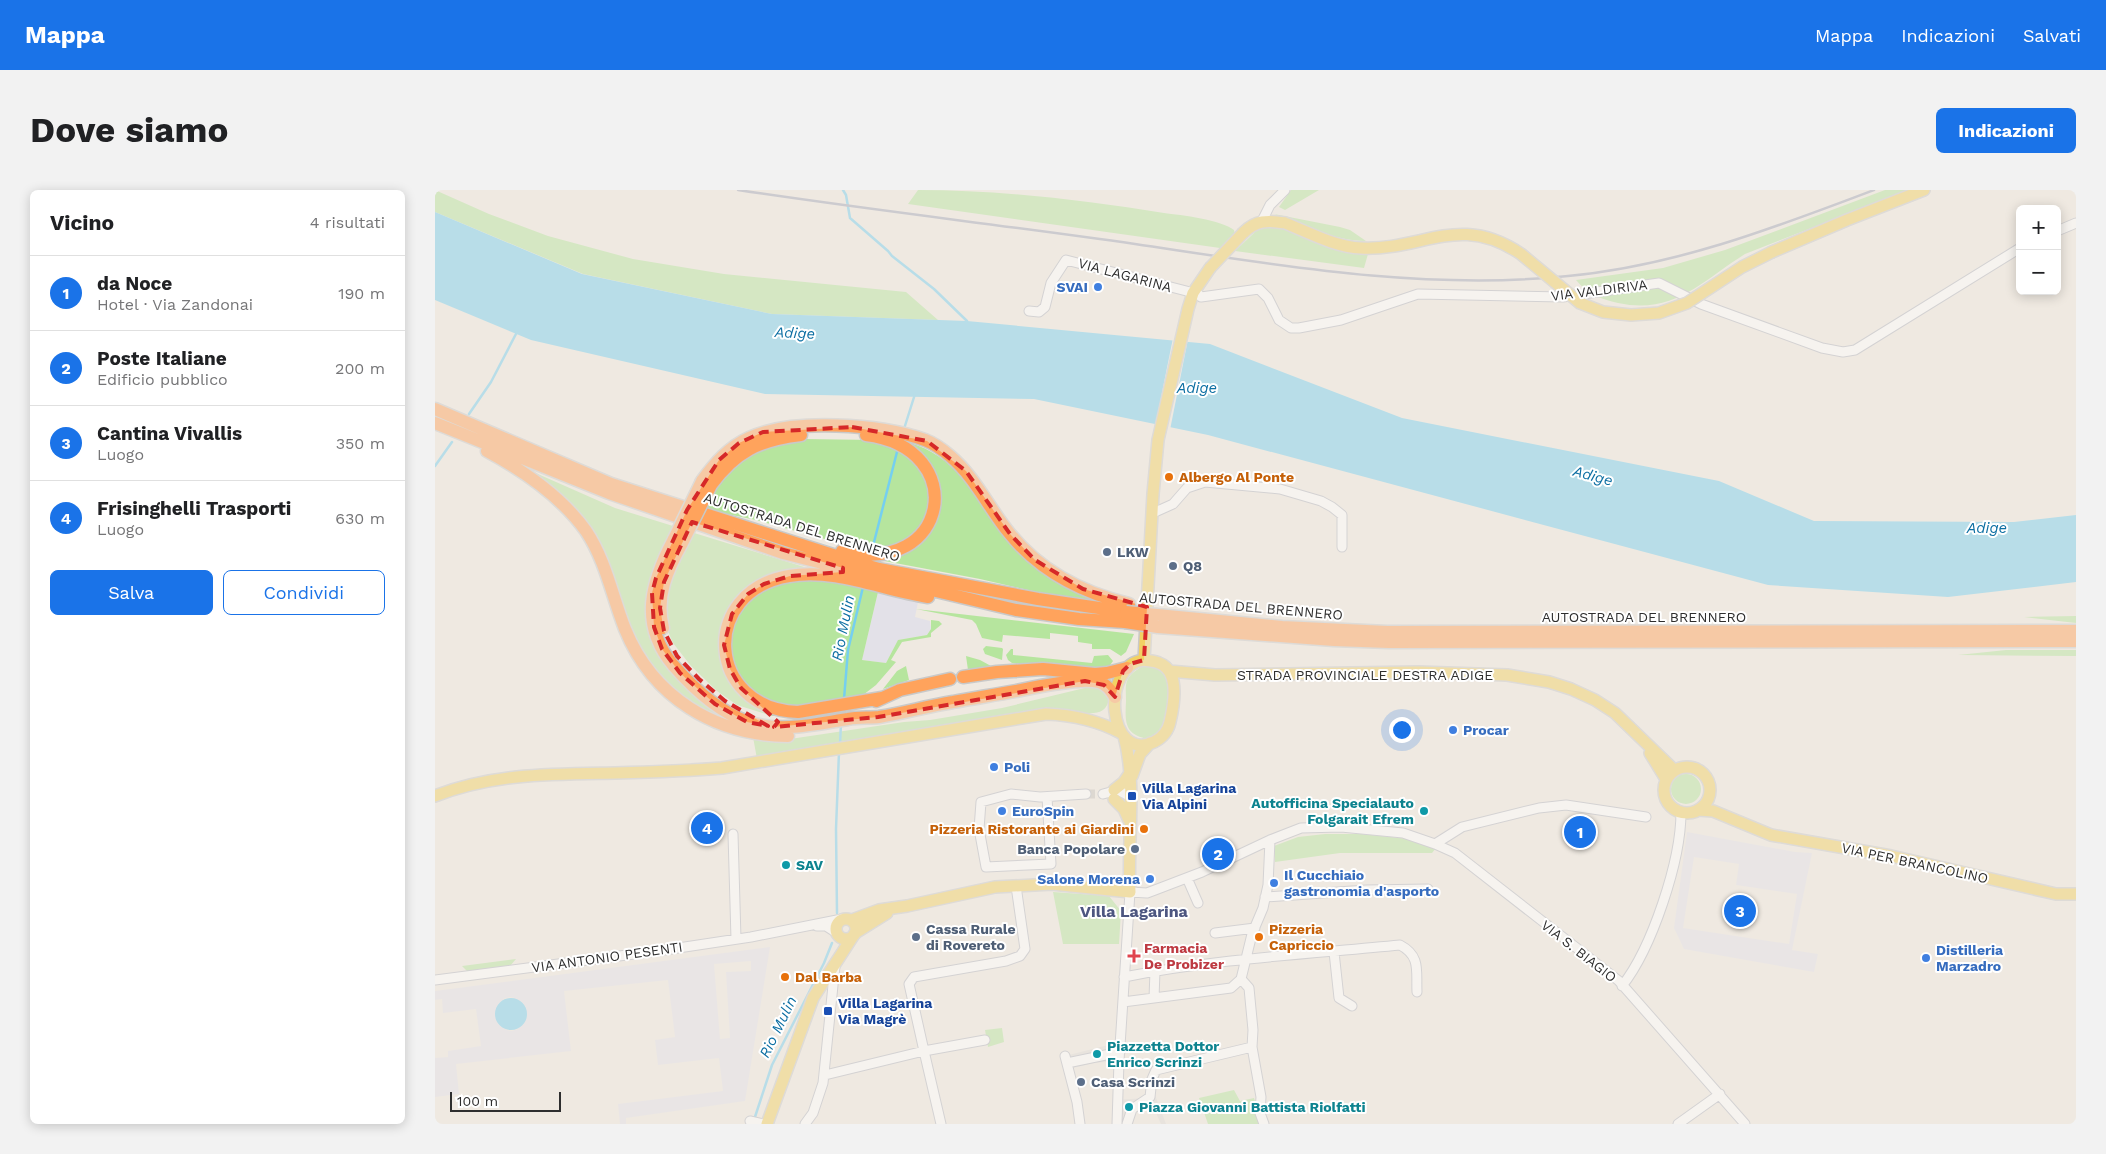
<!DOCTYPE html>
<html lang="it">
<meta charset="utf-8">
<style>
body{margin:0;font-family:"Work Sans",sans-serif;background:#f2f2f2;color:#202124}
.controls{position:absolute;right:15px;top:15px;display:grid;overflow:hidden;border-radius:8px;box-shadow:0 2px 12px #0003}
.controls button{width:45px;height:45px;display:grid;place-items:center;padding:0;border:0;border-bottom:1px solid #e0e0e0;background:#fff;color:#202124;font:25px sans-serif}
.scale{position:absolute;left:15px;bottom:12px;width:111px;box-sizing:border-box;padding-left:5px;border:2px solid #2e2e2e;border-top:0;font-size:14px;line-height:18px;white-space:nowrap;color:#2e2e2e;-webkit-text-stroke:4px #fff;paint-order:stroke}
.you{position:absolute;left:966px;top:539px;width:18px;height:18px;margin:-12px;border:4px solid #fff;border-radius:50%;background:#1a73e8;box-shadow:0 0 0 8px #1a73e833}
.badge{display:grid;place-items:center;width:32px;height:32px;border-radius:50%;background:#1a73e8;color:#fff;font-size:16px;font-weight:700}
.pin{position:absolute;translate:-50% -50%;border:2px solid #fff;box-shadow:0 1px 5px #0006}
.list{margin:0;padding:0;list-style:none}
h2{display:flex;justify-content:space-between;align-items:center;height:65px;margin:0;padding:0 20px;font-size:21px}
h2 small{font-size:16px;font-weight:400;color:#757577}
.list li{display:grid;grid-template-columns:32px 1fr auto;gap:15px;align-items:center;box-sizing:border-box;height:75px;padding:0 20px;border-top:1px solid #e0e0e0}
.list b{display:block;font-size:19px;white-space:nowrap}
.list p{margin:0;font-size:16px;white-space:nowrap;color:#757577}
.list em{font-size:16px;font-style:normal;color:#757577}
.actions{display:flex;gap:10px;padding:15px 20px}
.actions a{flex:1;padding:11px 0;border:1px solid #1a73e8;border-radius:8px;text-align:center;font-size:18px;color:#1a73e8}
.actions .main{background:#1a73e8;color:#fff}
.map{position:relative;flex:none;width:1641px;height:934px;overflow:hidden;border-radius:8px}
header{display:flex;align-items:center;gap:30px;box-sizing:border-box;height:70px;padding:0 25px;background:#1a73e8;color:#fff}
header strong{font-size:24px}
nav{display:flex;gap:28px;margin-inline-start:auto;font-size:18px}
.intro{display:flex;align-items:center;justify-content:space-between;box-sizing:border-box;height:120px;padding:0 30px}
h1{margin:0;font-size:35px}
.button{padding:12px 22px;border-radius:8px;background:#1a73e8;color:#fff;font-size:18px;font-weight:700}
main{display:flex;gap:30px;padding:0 30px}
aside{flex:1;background:#fff;border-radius:8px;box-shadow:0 2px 12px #0003}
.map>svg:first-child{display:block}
</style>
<header>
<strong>Mappa</strong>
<nav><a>Mappa</a><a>Indicazioni</a><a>Salvati</a></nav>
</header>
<div class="intro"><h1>Dove siamo</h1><a class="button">Indicazioni</a></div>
<main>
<aside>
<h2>Vicino<small>4 risultati</small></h2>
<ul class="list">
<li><span class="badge">1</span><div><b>da Noce</b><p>Hotel · Via Zandonai</p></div><em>190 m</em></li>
<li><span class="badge">2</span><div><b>Poste Italiane</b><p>Edificio pubblico</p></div><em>200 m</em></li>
<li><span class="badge">3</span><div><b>Cantina Vivallis</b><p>Luogo</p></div><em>350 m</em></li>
<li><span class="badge">4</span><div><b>Frisinghelli Trasporti</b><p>Luogo</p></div><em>630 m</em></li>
</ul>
<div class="actions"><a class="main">Salva</a><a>Condividi</a></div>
</aside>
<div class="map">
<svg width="1641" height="934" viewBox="0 0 1641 934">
<rect width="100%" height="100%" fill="#efe9e1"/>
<path fill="#e3e1e8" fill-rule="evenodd" d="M 443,402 L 483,412 L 480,427 L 495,431 L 496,439 L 492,445 L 463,450 L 451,473 L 427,470 Z
M 1252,642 L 1360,662 L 1377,663 L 1357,760 L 1383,764 L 1379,782 L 1249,759 L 1239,738 ZM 1259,667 L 1304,674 L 1301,695 L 1362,704 L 1354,754 L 1248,738 Z
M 335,757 L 310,911 L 191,928 L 191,934 L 185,934 L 183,914 L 288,901 L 284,868 L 223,875 L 220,850 L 240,847 L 233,790 L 129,801 L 136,861 L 21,874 L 24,904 L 0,907 L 0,868 L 13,867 L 13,861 L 46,856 L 41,819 L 8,823 L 7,809 L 0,810 L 0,801 ZM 316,771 L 316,781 L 291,782 L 295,848 L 285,849 L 279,774 ZM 75,807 L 80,808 L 83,839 L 77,841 L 71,840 L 68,809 Z"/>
<path fill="#b6e59e" d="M 0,0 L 54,24 L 113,46 L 198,69 L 289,84 L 471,102 L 503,130 L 337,124 L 148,84 L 0,22 Z
M 483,0 C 565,0 648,10 729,23 C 746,25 787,30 799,40 L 800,45 L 785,58 L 473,14 Z
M 856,0 L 884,0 L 850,20 L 844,17 Z
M 1450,0 L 1474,0 L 1310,64 C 1267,91 1239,125 1183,113 C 1166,109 1152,104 1141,90 L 1228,78 L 1290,60 Z
M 839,24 L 905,37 L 915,40 L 931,51 C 899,51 868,35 839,24 Z
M 833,36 C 868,40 896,65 933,64 L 929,78 L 800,61 L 819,43 L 820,40 Z
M 449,246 C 468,250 487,255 503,266 C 540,291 556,336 588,367 C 610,389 635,401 663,412 L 611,404 L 545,389 L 444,370 C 463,368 490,360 496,339 C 500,325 498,299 499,283 Z
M 367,249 L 439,250 L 474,266 L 490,286 L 496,307 L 490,333 L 464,357 L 426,359 L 321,330 L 273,320 L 271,310 L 298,274 L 328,257 Z
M 87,277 L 180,318 L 238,336 L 219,452 L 311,539 L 250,512 L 205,462 L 166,361 Z
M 256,342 L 379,380 L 354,382 L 292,426 L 297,491 L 362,526 L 337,526 L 302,515 L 282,501 L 256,476 L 238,453 L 232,439 L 230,403 Z
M 390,390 L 443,402 L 427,470 L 451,473 L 463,450 L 492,445 L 496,439 L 496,430 L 504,431 L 507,434 L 496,443 L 496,447 L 467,452 L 456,470 L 461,472 L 441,495 L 428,505 L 358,517 L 341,516 L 310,495 L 296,468 L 295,444 L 304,421 L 327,400 L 350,391 Z
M 481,419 L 699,444 L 691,462 L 686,466 L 675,459 L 657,459 L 657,454 L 643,452 L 643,446 L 615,443 L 615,449 L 568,445 L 567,452 L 547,448 L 541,434 L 537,430 Z
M 1641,426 L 1641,433 L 1589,427 Z
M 551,456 L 567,458 L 568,459 L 567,470 L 550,464 L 548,459 Z
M 576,459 L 578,459 L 578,465 L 657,473 L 659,466 L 673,465 L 678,471 L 673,478 L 667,479 L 577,473 L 573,470 L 571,465 Z
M 1571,460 L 1641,460 L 1641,466 L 1523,465 Z
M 531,466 L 545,470 L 556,476 L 533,480 Z
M 710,475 C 720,477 728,480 732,490 C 736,499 734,531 727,540 C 724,544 718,546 714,549 C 689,545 690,532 691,511 C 691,504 690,496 692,491 C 695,483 703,479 710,475 Z
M 471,476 L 474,490 L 448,499 L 462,481 Z
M 658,496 L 665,496 L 674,508 C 672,526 656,524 642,522 L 322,569 L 318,547 L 355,549 L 469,532 L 495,530 L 567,518 Z
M1236 599a15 15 0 1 1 30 0a15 15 0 1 1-30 0Z
M 890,644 L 926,644 L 975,649 L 1001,658 L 997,663 L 905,663 L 840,672 L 839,656 L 863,647 Z
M 618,702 L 674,706 L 686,721 L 684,754 L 628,754 Z
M 81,769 L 75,776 L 37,781 L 32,781 L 27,776 Z
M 567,838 L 569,852 L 553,857 L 550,840 Z
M 799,900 L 805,911 L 819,908 L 827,934 L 773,934 L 764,908 Z"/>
<path fill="#dfdcd8" d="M 685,852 L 684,871 L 659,873 L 634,879 L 630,866 Z
M 720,905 L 731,934 L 726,934 L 717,914 L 702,921 L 698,934 L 678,934 L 680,910 L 711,908 Z"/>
<path fill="#75cff0" d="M 0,22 L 147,84 L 337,124 L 532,131 L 775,154 L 967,228 L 1284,291 L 1379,331 L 1579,332 L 1641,325 L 1641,392 L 1513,407 L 1333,395 L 773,245 L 599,209 L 330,204 L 96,150 L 0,110 Z
M60 824a16 16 0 1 1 32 0a16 16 0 1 1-32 0Z"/>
<path fill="#efe9e1" d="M 738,148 L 753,149 L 735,240 L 720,237 Z"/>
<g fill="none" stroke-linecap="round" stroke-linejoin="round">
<path stroke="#75cff0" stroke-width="2.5" d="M 408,0 L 411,5 L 415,28 L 453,61 L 457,66 L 499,99 L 532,131
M 34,224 L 56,192 L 82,142
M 469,239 L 480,204
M 0,276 L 17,252
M 437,360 L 463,258
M 409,509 L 413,460 L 428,397
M 405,554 L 406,534
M 402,723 L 401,639 L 404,562
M 319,930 L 337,875 L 389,773 L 397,753"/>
<path stroke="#c8c4bd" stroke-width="9" stroke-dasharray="9 4.5" stroke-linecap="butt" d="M 651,604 L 668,604"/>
<g stroke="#b4b7c1" stroke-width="11">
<path id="minor" d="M 827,31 L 835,15 L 850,0
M 1622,41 L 1641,33
M 594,121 L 604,122 L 610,117 L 616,93 L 631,70 L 763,104 L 766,107 L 824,99 L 833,108 L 844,130 L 856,138 L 864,138 L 906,130 L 983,104 L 1128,107 L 1224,93 L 1266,114 L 1387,158 L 1408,162 L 1420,160 L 1585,58
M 718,323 L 738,314 L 752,298 L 770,292 L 845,299 L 886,311 L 897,317 L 907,325 L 907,357
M 668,604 L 683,600 L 694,606
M 612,607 L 616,674 L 551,677 L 544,639 L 546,612 L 576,604 L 605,607 L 651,604
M 298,644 L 301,749
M 1000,654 L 1027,637 L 1104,618 L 1131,615 L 1211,627
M 752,688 L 763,713
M 830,707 L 931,700 L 993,699
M 382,736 L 391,736 L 402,743
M 780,743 L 820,738
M 899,762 L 904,808 L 917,816
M 689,787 C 780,769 873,764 965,755 C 986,766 981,781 982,802
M 806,789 L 814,798 L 818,840 L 817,857 L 826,907 L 825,923 L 829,934
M 0,790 L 230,760 L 316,747 L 407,729
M 1187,796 C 1217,758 1246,671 1246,622
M 719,808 L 720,781
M 688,812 L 796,798 L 806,789 L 817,744 L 828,718 L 833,695 L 835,650
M 630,866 L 642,912 L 645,934
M 632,873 L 685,862
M 390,885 L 489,861 L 474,794 L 479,787 L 571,771 L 585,766 L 590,759 L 581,696
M 315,931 L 329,934
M 370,934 L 378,923 L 388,893 L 400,776
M 506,934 L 489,861 L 550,850
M 682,934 L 684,871 L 695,702 L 712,703 L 720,700 L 767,682 L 835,650 L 866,638 L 906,637 L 968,643 L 1000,654 L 1020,663 L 1184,791 L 1310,934
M 692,934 L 697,919 L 715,907 L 717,889 L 721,880 L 817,857
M 1243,934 L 1285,904"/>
</g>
<g stroke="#c9c9c9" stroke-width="14">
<path id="major" d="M 808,43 C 821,30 832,30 850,33
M 1337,62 L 1412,30 L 1489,0
M 709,470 L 718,304 L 723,250 L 753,119 L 758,103 L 775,78
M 709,470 C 714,471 720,471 724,473 C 745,481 739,515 735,532 C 733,541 727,548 719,552 C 672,574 665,474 709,470 Z
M 734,481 L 780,485 L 983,482 L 1072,485 L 1114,492 L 1136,499 L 1160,510 L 1180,523 L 1239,580
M 1215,563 L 1231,589
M1229 600a23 23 0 1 1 46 0a23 23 0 1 1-46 0Z
M 697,586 L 705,564 L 715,553
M 679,600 L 689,592 L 695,583
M 0,606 C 58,583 119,584 180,583 C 216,582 251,581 287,578 L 611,524 C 639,525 662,530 686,543
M 679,609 L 689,619 L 694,630
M 1263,620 L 1278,621 L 1336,645 L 1456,666 L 1621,704 L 1641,704
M401 739a10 10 0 1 1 20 0a10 10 0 1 1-20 0Z
M 417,730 L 444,720 L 472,716 L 560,697 L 617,694 L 695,702 C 692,651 702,595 689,546
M 332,934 L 378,808 L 420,743 L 452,723"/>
</g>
<g stroke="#c9c9c9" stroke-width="15">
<path id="highway" d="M 0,219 L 176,294 L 423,373 L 444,379 L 603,409 L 691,422
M 0,233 L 174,303 L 348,363 L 442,387 L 581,420 L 644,429 L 690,432
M 52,261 C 89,281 126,306 151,341 C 171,371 177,406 190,439 C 218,508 280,545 353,546
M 267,291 C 280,273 294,257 314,248 C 357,228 445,234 490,250 C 498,253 508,260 515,266 C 541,288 554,319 575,344 C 605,381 648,403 694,414
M 276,295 C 301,261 324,250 366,245
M 239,349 C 216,392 204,434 238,475 C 258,498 284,522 313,532 C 346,543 380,534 413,529 C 423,527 434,528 444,527 C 469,523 493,516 518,512 C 539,508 560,505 581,501 C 600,497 646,487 664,492 C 671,494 676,500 680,507
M 407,361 C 515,388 536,258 431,245
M 722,425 L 847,437 L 952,442 L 1641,441
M 723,437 L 899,450 L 954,452 L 1641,451
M 228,438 C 220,407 232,380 247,353
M 528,487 L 562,482 L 608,479 L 660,484 L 672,483 L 692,478
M 447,508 L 363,522 C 271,519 264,401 354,386 C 401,378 447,400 493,407
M 441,511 L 465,500 L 515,489"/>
</g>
<use href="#minor" stroke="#fff" stroke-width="9"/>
<use href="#major" stroke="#f2d163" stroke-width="11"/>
<use href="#highway" stroke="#ffa35c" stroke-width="12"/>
<path stroke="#a3a6b8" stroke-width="2.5" d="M 303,0 C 435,20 567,35 700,54 C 842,75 988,101 1133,86 C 1240,76 1339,38 1439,0"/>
<g stroke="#c9c9c9" stroke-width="14" stroke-linecap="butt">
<path id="major-bridge" d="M 850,33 C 875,43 900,57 926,58 C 988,61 1024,22 1086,64 L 1145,113 L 1168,122 L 1196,125 L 1224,123 L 1252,113 L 1307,77 L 1337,62
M 775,78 L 808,43"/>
</g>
<g stroke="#c9c9c9" stroke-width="15" stroke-linecap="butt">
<path id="highway-bridge" d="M 239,349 L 267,291
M 247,353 L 276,295
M 691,422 L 722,425
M 690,432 L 723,437"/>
</g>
<use href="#major-bridge" stroke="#f2d163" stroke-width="11"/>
<use href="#highway-bridge" stroke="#ffa35c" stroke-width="12"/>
</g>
<path d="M0 0H1641V934H0ZM 417,237 L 492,251 L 531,281 L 575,344 L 600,370 L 648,399 L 712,417 L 709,470 L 695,474 L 688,481 L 680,507 L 669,495 L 650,491 L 443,527 L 339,537 L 343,532 L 306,498 L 295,479 L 289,455 L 297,424 L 313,404 L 329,394 L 355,386 L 408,382 L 408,378 L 257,332 L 229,392 L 225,418 L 229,441 L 242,466 L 264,489 L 290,511 L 333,536 L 312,532 L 280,514 L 245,483 L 227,459 L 219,437 L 217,403 L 221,388 L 252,320 L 284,270 L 304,253 L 328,242 Z" fill="#efe9e1" fill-opacity=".55" fill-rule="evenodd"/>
<path fill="none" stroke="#d62828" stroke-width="4" stroke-dasharray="10 6" stroke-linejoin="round" d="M 417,237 L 492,251 L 531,281 L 575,344 L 600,370 L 648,399 L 712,417 L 709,470 L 695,474 L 688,481 L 680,507 L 669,495 L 650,491 L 443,527 L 339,537 L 343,532 L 306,498 L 295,479 L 289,455 L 297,424 L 313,404 L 329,394 L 355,386 L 408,382 L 408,378 L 257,332 L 229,392 L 225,418 L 229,441 L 242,466 L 264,489 L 290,511 L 333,536 L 312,532 L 280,514 L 245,483 L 227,459 L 219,437 L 217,403 L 221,388 L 252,320 L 284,270 L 304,253 L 328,242 Z"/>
<g fill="#3f7fe0" stroke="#fff" stroke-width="2">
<circle cx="663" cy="97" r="5"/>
<circle cx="1018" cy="540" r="5"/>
<circle cx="559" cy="577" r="5"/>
<circle cx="567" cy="621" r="5"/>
<circle cx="715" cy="689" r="5"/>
<circle cx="839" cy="693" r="5"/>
<circle cx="1491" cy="768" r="5"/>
</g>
<g fill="#e8710a" stroke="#fff" stroke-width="2">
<circle cx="734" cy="287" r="5"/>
<circle cx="709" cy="639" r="5"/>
<circle cx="824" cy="747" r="5"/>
<circle cx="350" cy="787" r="5"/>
</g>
<g fill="#5c6f8a" stroke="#fff" stroke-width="2">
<circle cx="672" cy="362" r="5"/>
<circle cx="738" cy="376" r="5"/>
<circle cx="700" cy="659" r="5"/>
<circle cx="481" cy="747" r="5"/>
<circle cx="646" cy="892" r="5"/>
</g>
<g fill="#1a4fb4" stroke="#fff" stroke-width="2">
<rect x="692" y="601" width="10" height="10" rx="2.5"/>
<rect x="388" y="816" width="10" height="10" rx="2.5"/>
</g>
<g fill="#0f9aa8" stroke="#fff" stroke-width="2">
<circle cx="989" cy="621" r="5"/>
<circle cx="351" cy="675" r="5"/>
<circle cx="662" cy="864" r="5"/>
<circle cx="694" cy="917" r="5"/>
</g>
<path fill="#e0444e" stroke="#fff" stroke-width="2" d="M696.5 758.5h5v5h5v5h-5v5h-5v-5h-5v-5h5z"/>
<g text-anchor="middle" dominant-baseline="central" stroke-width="4" stroke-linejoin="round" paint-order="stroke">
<g font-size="14" fill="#2e2e2e" stroke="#fff">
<text transform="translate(690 85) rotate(15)">VIA LAGARINA</text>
<text transform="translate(1164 100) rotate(-7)">VIA VALDIRIVA</text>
<text transform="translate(367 337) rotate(17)">AUTOSTRADA DEL BRENNERO</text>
<text transform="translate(806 416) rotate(5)">AUTOSTRADA DEL BRENNERO</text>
<text x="1209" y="427">AUTOSTRADA DEL BRENNERO</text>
<text x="930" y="485">STRADA PROVINCIALE DESTRA ADIGE</text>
<text transform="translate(1480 673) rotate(12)">VIA PER BRANCOLINO</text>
<text transform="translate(1144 761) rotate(38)">VIA S. BIAGIO</text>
<text transform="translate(172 767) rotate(-8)">VIA ANTONIO PESENTI</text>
</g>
<g font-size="14" font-weight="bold" fill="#366cbe" stroke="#fff" text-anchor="start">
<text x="653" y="97" text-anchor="end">SVAI</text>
<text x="1028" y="540">Procar</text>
<text x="569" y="577">Poli</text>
<text x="577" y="621">EuroSpin</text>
<text x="849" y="685">Il Cucchiaio<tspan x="849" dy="16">gastronomia d'asporto</tspan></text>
<text x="705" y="689" text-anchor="end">Salone Morena</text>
<text x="1501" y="760">Distilleria<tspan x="1501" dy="16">Marzadro</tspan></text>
</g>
<g font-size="14" font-weight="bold" fill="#c56008" stroke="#fff" text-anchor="start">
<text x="744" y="287">Albergo Al Ponte</text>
<text x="699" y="639" text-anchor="end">Pizzeria Ristorante ai Giardini</text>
<text x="834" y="739">Pizzeria<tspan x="834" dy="16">Capriccio</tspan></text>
<text x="360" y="787">Dal Barba</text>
</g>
<g font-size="14" font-weight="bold" fill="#4e5e75" stroke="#fff" text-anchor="start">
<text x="682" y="362">LKW</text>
<text x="748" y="376">Q8</text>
<text x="690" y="659" text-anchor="end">Banca Popolare</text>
<text x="491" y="739">Cassa Rurale<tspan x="491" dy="16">di Rovereto</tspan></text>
<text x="656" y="892">Casa Scrinzi</text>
</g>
<g font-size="14" font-weight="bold" fill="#164399" stroke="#fff" text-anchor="start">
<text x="707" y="598">Villa Lagarina<tspan x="707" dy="16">Via Alpini</tspan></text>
<text x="403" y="813">Villa Lagarina<tspan x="403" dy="16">Via Magrè</tspan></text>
</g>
<g font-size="14" font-weight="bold" fill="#0d838f" stroke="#fff" text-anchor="start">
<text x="979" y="613" text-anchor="end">Autofficina Specialauto<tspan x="979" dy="16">Folgarait Efrem</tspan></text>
<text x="361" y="675">SAV</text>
<text x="672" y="856">Piazzetta Dottor<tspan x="672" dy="16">Enrico Scrinzi</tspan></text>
<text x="704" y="917">Piazza Giovanni Battista Riolfatti</text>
</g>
<g font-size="14" font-weight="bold" fill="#be3a42" stroke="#fff" text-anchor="start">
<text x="709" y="758">Farmacia<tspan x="709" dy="16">De Probizer</tspan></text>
</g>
<g font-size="15" font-style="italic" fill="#0d6fa3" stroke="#fff">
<text transform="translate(360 143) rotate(3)">Adige</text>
<text x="762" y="198">Adige</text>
<text transform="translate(1158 286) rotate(15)">Adige</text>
<text x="1552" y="338">Adige</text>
<text transform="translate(408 438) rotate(-79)">Rio Mulin</text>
<text transform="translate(343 837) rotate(-64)">Rio Mulin</text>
</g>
<g font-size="16" font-weight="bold" fill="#4d5680" stroke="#fff">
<text x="699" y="721">Villa Lagarina</text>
</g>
</g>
</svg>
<div class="controls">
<button>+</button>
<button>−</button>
</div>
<div class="scale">100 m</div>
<div class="you"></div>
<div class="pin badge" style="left:1145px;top:642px">1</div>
<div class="pin badge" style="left:783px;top:664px">2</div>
<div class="pin badge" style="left:1305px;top:721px">3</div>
<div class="pin badge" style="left:272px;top:638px">4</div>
</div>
</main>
